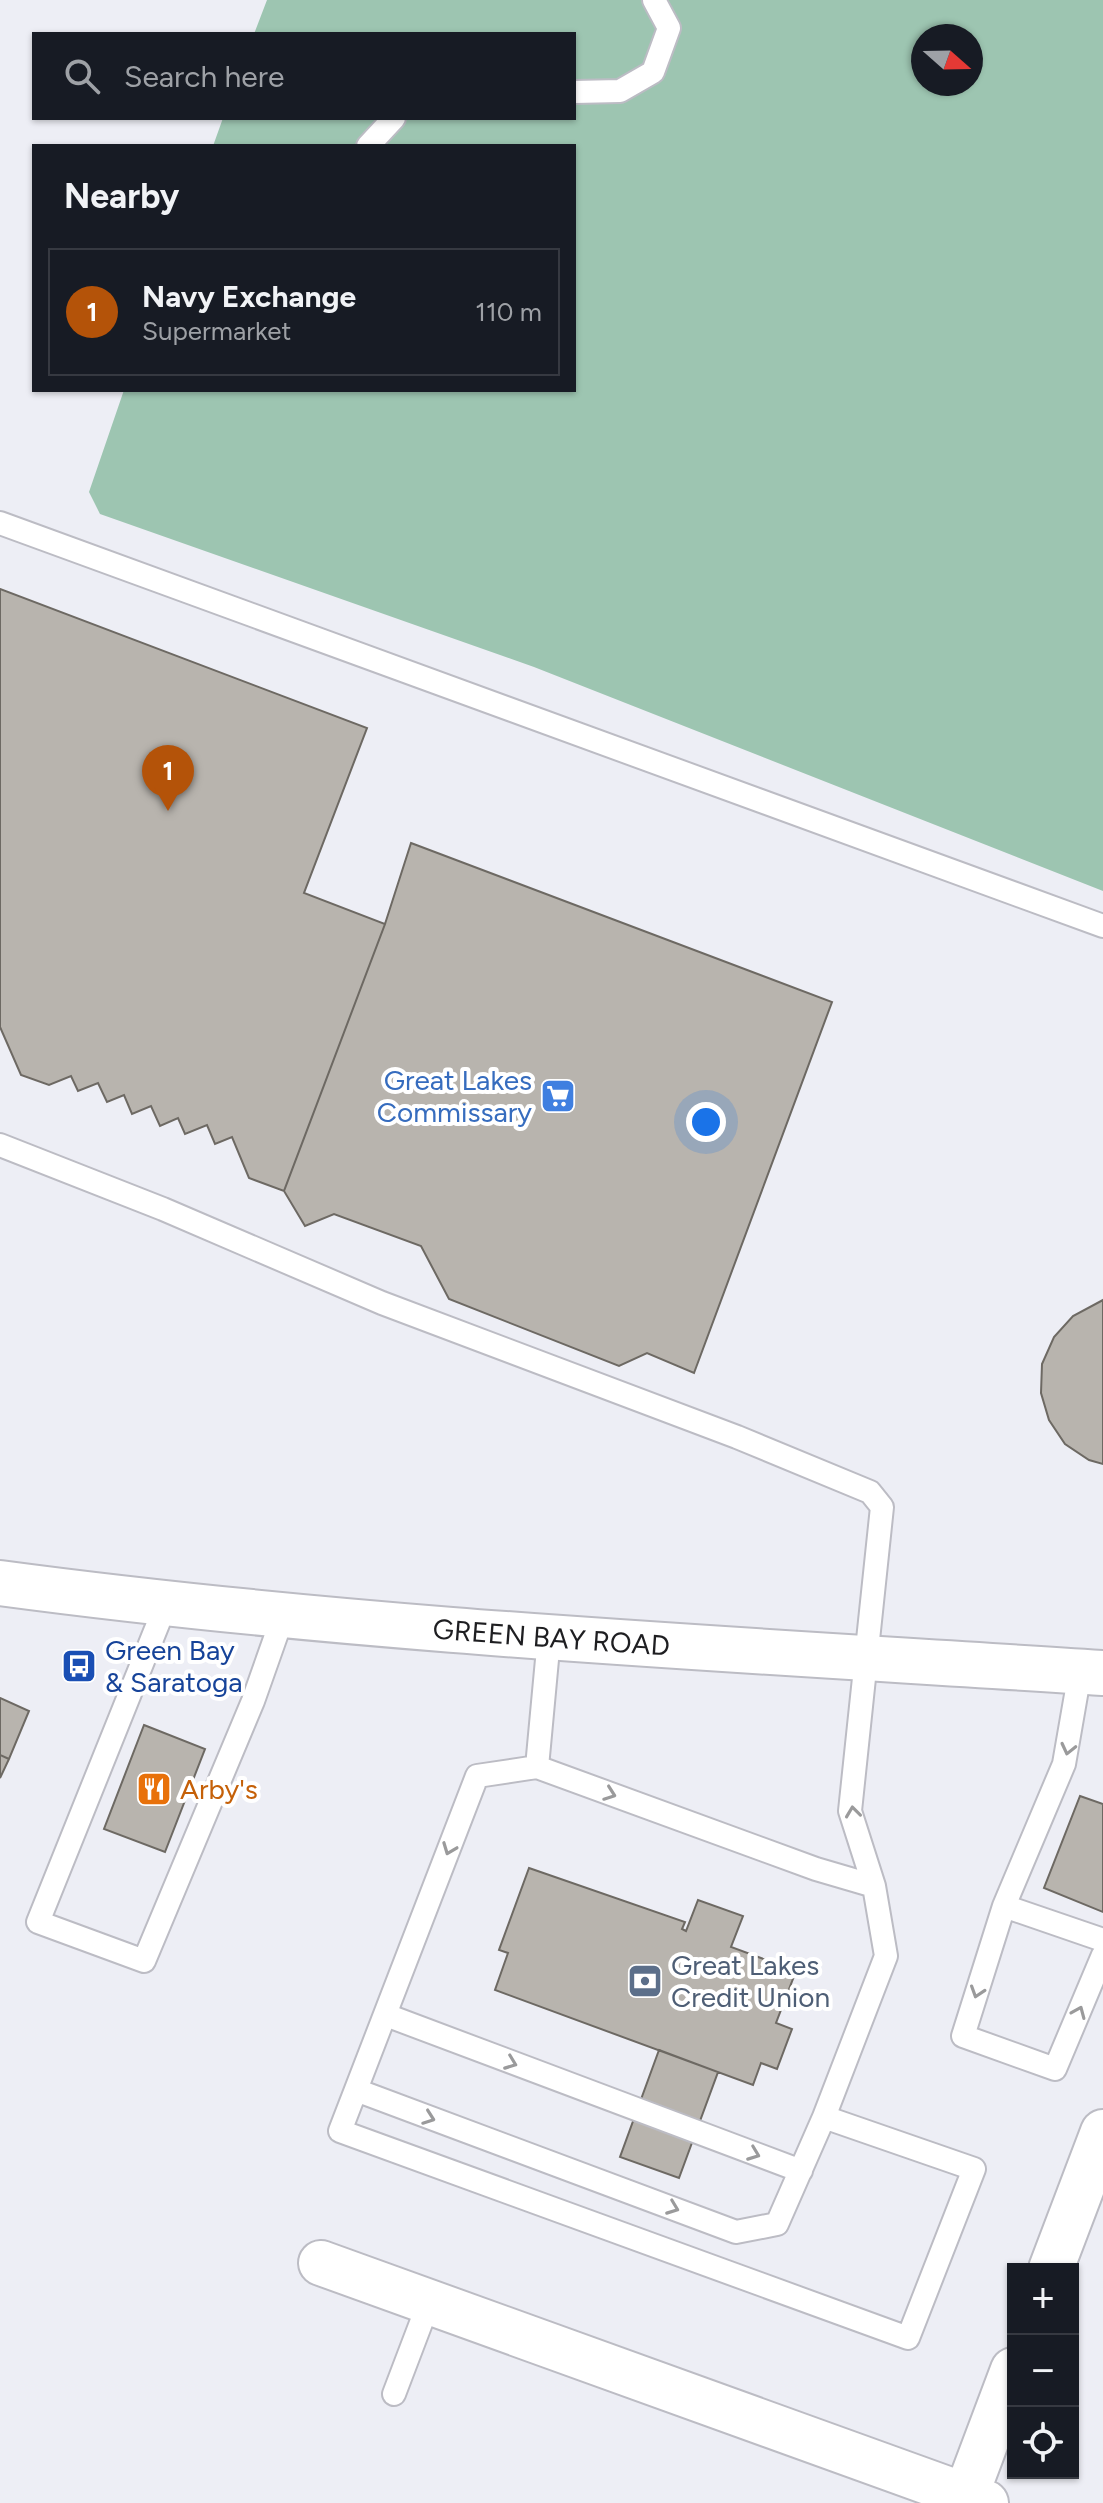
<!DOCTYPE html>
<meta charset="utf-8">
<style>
body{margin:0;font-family:Figtree,sans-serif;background:#20242c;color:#f1f3f6}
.controls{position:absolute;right:24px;bottom:24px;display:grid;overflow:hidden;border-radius:0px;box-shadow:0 2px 6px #0004}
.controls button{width:72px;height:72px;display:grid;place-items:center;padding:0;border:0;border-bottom:2px solid #363941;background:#171b24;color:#f1f3f6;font:40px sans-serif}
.compass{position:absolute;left:911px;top:24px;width:72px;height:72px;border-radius:50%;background:#171b24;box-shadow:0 2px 6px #0004;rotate:110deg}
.you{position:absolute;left:706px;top:1122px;width:28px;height:28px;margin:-20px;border:6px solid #fff;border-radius:50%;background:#1a73e8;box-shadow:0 0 0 12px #1a73e833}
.badge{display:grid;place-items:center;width:52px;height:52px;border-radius:50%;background:#b45309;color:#fff;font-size:26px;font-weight:700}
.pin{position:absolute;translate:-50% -66px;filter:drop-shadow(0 2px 4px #0008)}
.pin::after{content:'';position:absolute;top:42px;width:28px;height:24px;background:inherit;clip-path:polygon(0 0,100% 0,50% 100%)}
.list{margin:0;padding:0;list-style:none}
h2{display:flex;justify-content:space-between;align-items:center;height:104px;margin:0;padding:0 32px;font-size:34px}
h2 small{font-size:26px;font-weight:400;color:#9ea1a6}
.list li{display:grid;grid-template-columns:52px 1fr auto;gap:24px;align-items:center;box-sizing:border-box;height:128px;margin:0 16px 16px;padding:0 16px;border:2px solid #363941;border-radius:0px}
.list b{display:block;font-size:30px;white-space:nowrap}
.list p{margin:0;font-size:26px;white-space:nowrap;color:#9ea1a6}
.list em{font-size:26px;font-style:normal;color:#9ea1a6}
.icon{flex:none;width:44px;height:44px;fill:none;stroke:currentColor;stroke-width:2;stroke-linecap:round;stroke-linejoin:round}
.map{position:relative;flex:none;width:1103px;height:2503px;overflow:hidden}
.search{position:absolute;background:#171b24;box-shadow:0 2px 6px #0004;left:32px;top:32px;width:544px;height:88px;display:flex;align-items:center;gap:20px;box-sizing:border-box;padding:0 28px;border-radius:0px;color:#9ea1a6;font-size:30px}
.panel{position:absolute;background:#171b24;box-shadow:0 2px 6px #0004;left:32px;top:144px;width:544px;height:248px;border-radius:0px}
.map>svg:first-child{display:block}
</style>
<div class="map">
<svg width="1103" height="2503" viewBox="0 0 1103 2503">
<rect width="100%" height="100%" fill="#edeef5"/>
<path fill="#9dc5b1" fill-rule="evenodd" d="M 267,0 L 1103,0 L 1103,891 L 534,667 L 100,514 L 89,492 L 124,390 L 574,390 L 574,146 L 213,146 L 223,118 L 574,118 L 574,34 L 254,34 ZM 923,36 L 971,36 L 971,84 L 923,84 Z"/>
<path fill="#b8b4ae" stroke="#6d6963" stroke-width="2" d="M 0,589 L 367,728 L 304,893 L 385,924 L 284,1191 L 249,1178 L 232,1137 L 215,1144 L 207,1125 L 185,1134 L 178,1118 L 160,1126 L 151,1106 L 132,1114 L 124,1095 L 107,1102 L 98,1083 L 78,1091 L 71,1076 L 49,1085 L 21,1075 L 0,1027 Z
M 411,843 L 832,1002 L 694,1373 L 647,1353 L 619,1366 L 449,1299 L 421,1246 L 334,1214 L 305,1226 L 284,1191 L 385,924 Z
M 1103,1300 L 1103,1464 L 1089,1460 L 1065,1444 L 1049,1420 L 1041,1393 L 1042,1364 L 1054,1337 L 1073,1316 Z
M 0,1698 L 29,1711 L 9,1759 L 0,1755 Z
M 144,1725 L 205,1749 L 165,1852 L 104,1829 Z
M 0,1755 L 9,1759 L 0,1778 Z
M 1080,1796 L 1103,1804 L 1103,1912 L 1044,1888 Z
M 529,1868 L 685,1922 L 682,1929 L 686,1931 L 698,1900 L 743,1916 L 731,1947 L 796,1971 L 776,2023 L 792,2029 L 777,2069 L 761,2063 L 753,2085 L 495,1990 L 508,1953 L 499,1950 Z
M 659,2050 L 718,2072 L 679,2178 L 620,2157 Z"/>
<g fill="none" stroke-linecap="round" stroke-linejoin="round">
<g stroke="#bcbcc4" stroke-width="26">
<path id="service" d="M 574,92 L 620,91 L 653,72 L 669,28 L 654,0
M 368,146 L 394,118
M 0,523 L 1103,926
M 0,1145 L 163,1209 L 382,1303 L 737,1437 L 870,1492 L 882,1507 L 850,1811 L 874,1886 L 886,1956 L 824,2117 L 974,2169 L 908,2338 L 340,2131 L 477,1776 L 537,1767 L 549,1638
M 166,1604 L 38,1922 L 144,1961 L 253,1701 L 283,1616
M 1080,1672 L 1064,1764 L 1004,1906 L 963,2036 L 1055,2069 L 1103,1955
M 537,1767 L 816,1869 L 874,1886
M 1004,1906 L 1103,1940
M 386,2015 L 801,2171
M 356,2090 L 736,2232 L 777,2224 L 824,2117
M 394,2394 L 429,2302"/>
</g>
<g stroke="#bcbcc4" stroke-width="48">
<path id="minor" d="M 321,2263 L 986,2503
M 1051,2269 L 1103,2132
M 966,2495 L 1013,2370"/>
</g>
<g stroke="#bcbcc4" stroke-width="48">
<g id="secondary">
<path id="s1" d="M 0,1583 C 366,1632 735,1649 1103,1673"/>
</g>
</g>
<use href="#service" stroke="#fff" stroke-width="22"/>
<use href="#minor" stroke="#fff" stroke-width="44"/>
<use href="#secondary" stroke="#fff" stroke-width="44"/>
</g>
<defs><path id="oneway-chevron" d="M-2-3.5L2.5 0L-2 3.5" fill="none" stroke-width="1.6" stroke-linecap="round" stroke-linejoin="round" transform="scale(2)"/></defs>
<g stroke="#9a9a9b">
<use href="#oneway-chevron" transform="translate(1068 1749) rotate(103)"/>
<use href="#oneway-chevron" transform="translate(610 1794) rotate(20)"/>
<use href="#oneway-chevron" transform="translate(853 1812) rotate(-97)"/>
<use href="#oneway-chevron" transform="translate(449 1849) rotate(111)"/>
<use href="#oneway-chevron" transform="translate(977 1992) rotate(108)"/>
<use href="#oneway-chevron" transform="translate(1079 2012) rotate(-67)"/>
<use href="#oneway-chevron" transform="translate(511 2063) rotate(21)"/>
<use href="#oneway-chevron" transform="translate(429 2118) rotate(20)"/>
<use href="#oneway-chevron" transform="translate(754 2154) rotate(21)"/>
<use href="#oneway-chevron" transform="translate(673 2208) rotate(21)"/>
</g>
<defs>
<g id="supermarket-square" transform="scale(1.8)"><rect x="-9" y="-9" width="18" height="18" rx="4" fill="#3f7fe0" stroke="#fff"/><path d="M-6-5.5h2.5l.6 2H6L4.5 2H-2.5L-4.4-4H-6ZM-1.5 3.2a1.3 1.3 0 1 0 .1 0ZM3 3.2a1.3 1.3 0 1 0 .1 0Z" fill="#fff"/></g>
<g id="bus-square" transform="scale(1.8)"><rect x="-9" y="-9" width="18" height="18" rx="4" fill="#1a4fb4" stroke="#fff"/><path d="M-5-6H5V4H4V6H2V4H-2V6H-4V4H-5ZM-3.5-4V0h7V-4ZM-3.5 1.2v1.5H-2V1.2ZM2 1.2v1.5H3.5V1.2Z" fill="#fff"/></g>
<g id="restaurant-square" transform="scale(1.8)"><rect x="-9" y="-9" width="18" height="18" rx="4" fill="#e8710a" stroke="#fff"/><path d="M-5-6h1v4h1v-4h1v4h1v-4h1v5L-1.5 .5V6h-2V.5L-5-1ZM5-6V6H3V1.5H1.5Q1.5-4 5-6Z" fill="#fff"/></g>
<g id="bank-square" transform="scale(1.8)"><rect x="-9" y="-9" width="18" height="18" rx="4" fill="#5c6f8a" stroke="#fff"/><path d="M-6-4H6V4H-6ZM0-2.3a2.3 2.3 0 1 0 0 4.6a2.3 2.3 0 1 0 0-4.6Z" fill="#fff"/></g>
</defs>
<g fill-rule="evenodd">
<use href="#supermarket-square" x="558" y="1096"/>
<use href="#bus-square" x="79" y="1666"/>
<use href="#restaurant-square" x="154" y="1789"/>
<use href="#bank-square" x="645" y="1981"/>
</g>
<g text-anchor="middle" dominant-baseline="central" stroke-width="8" stroke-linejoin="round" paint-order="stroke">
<g font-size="28" fill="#366cbe" stroke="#fff" text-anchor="end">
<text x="532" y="1080">Great Lakes<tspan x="532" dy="32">Commissary</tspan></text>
</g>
<g font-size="28" fill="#1e1e21" stroke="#fff">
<text stroke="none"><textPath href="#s1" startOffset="554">GREEN BAY ROAD</textPath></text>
</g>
<g font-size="28" fill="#164399" stroke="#fff" text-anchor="start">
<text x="105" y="1650">Green Bay<tspan x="105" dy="32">&amp; Saratoga</tspan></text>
</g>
<g font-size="28" fill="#c56008" stroke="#fff" text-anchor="start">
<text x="180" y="1789">Arby's</text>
</g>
<g font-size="28" fill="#4e5e75" stroke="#fff" text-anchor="start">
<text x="671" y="1965">Great Lakes<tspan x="671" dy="32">Credit Union</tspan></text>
</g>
</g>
</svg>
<div class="controls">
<button>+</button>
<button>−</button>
<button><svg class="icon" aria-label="locate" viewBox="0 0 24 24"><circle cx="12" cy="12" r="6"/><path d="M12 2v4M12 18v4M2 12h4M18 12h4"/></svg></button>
</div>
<svg class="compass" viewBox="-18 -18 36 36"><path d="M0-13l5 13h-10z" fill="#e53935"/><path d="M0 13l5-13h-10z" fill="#9ea1a6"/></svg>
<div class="you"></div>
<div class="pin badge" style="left:168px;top:811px">1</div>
<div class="search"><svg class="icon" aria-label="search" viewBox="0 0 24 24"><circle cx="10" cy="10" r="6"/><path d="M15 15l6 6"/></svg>Search here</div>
<section class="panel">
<h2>Nearby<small></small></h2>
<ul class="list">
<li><span class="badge">1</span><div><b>Navy Exchange</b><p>Supermarket</p></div><em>110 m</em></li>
</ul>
</section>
</div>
